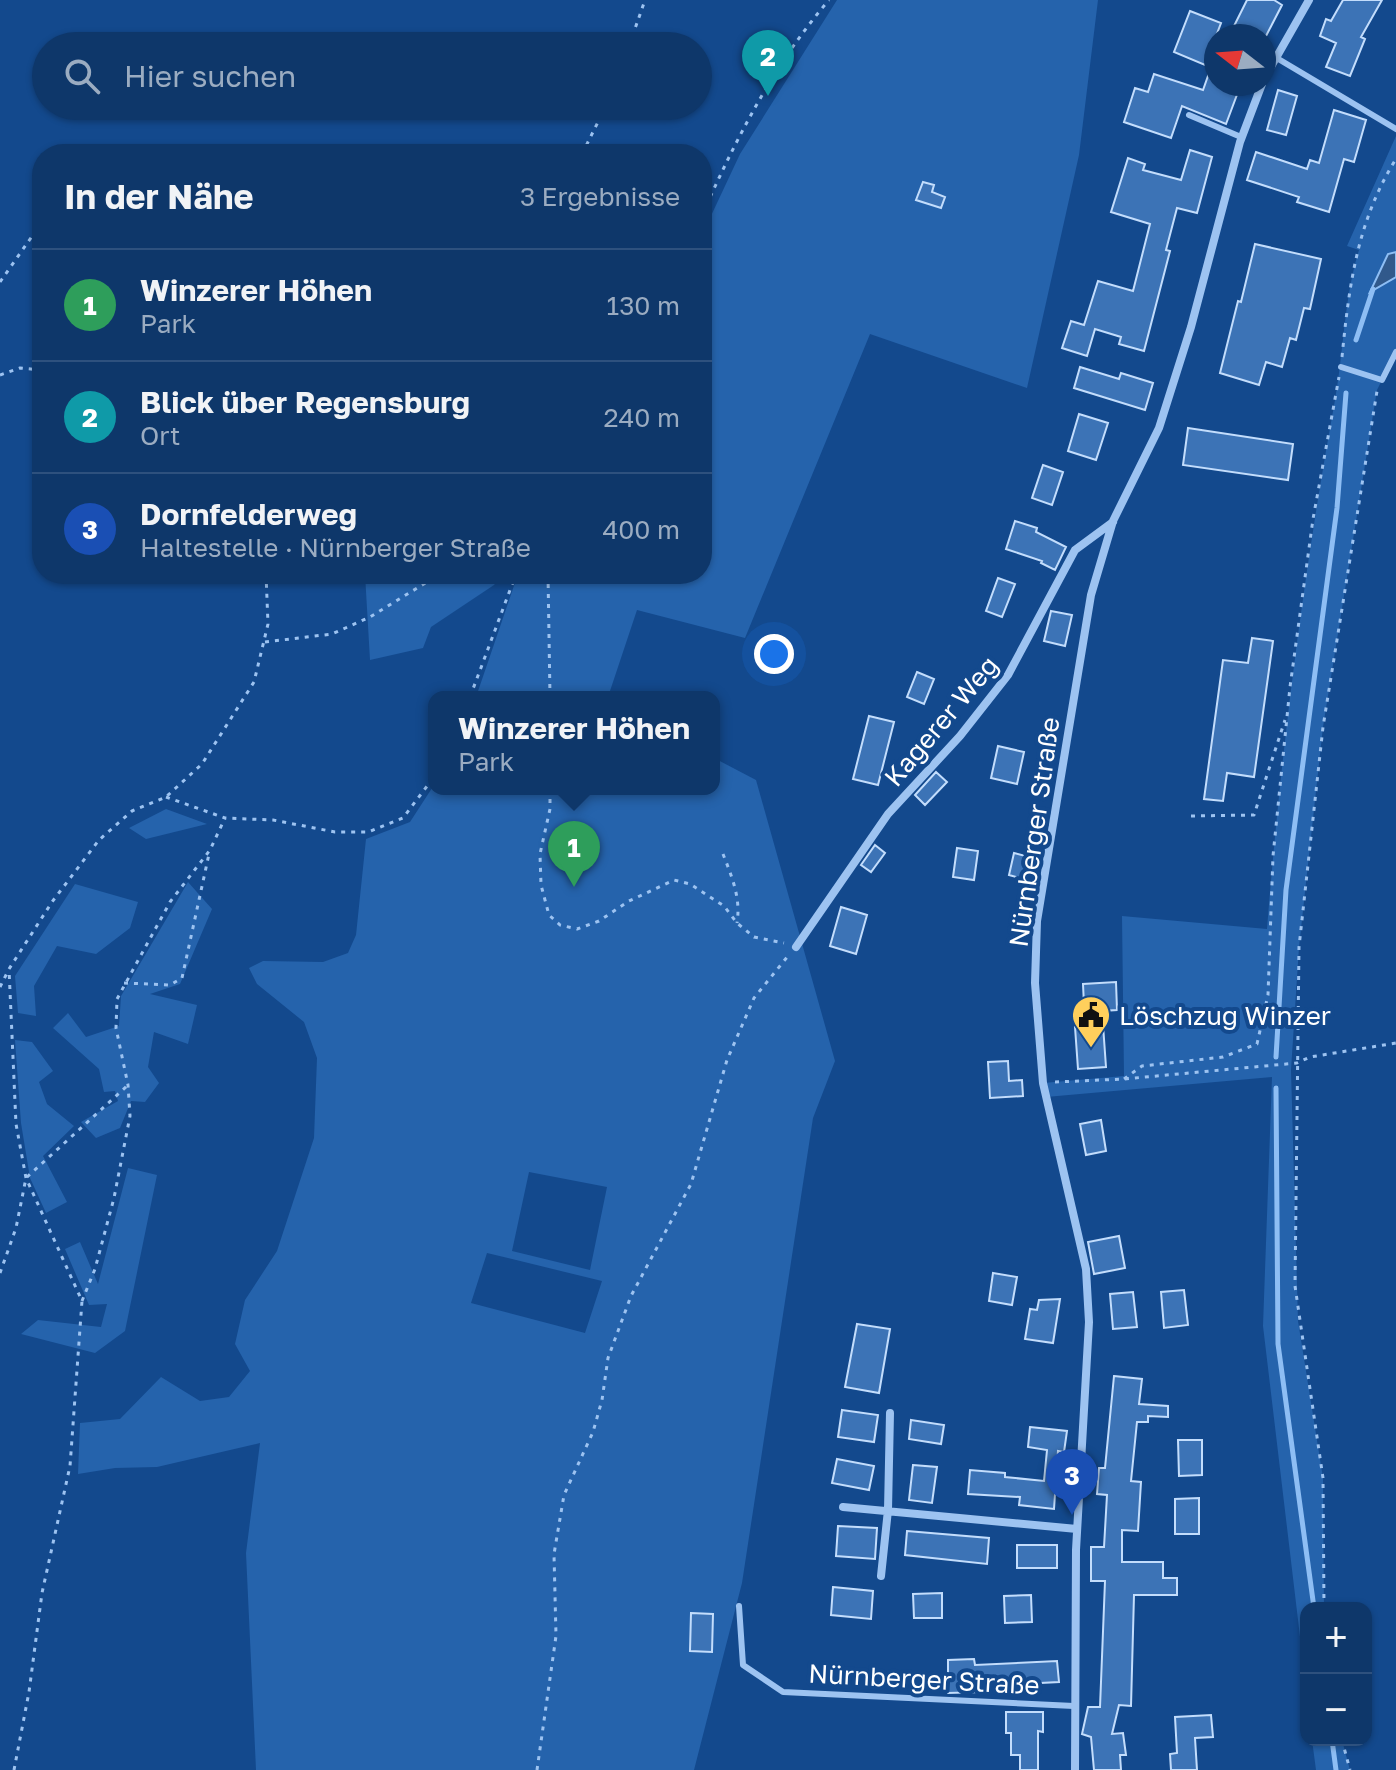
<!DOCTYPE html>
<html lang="de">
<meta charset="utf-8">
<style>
body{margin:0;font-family:"Golos Text",sans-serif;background:#1c4272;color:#f1f3f6}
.controls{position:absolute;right:24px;bottom:24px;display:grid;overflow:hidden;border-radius:16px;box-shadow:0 2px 6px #0004}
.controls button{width:72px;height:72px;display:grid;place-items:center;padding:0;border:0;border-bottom:2px solid #2e517e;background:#0e376a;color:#f1f3f6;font:40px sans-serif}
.compass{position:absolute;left:1204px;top:24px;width:72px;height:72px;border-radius:50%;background:#0e376a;box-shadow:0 2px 6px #0004;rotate:287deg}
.you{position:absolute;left:774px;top:654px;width:28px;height:28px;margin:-20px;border:6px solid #fff;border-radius:50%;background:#1a73e8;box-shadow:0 0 0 12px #1a73e833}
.badge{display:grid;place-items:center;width:52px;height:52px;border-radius:50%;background:#ffcf5c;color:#fff;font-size:26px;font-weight:700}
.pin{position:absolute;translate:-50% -66px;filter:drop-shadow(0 2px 4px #0008)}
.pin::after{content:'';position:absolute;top:42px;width:28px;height:24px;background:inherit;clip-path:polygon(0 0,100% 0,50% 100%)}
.popup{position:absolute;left:428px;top:691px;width:292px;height:104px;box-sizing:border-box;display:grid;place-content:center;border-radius:16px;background:#0e376a;filter:drop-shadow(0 2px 6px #0005);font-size:26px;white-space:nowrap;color:#9bacc1}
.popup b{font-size:30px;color:#f1f3f6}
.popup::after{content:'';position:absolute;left:50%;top:100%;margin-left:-16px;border:16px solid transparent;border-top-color:#0e376a}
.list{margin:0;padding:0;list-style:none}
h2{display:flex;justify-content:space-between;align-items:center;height:104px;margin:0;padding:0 32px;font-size:34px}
h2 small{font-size:26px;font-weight:400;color:#9bacc1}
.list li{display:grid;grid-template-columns:52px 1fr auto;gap:24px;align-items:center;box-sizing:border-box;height:112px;padding:0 32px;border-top:2px solid #2e517e}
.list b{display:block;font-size:30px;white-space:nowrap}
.list p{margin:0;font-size:26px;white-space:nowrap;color:#9bacc1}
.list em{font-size:26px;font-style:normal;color:#9bacc1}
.icon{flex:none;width:44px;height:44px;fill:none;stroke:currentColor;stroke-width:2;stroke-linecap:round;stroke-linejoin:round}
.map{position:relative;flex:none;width:1396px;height:1770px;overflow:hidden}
.search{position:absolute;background:#0e376a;box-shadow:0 2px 6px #0004;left:32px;top:32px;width:680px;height:88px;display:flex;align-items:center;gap:20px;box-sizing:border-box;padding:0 28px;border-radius:44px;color:#9bacc1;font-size:30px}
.panel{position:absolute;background:#0e376a;box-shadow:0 2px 6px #0004;left:32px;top:144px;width:680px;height:440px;border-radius:32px}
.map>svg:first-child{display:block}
</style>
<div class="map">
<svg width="1396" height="1770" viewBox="0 0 1396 1770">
<rect width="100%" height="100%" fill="#13498d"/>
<path fill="#2563ac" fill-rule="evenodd" d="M 837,0 L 1098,0 L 1079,155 L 1027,388 L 870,334 L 745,638 L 637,610 L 608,697 L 476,697 L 518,574 L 702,574 L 702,235 L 740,154 Z
M 1396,136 L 1396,352 L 1377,390 L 1323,727 L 1299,947 L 1291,1070 L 1298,1321 L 1323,1478 L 1324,1608 L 1306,1608 L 1306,1687 L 1263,1326 L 1272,1077 L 1046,1097 L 1043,1083 L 1124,1076 L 1122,916 L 1267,929 C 1281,751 1303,575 1335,400 C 1344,350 1344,298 1359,250 L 1347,246 Z
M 365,574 L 503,574 L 494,585 L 431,627 L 423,648 L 370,660 Z
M 714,758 L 756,780 L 835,1061 L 813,1118 L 742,1583 L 694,1770 L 256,1770 L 246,1553 L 260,1443 L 157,1467 L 115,1468 L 78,1474 L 80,1423 L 120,1419 L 161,1377 L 200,1401 L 229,1397 L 250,1371 L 235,1344 L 245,1300 L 277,1251 L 314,1138 L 317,1058 L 304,1022 L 257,984 L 249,968 L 263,961 L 323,962 L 348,953 L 356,935 L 366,839 L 410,822 L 434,785 L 434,789 L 714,789 ZM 529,1172 L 607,1187 L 590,1270 L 512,1251 ZM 487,1253 L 602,1281 L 585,1333 L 471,1303 Z
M 166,809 L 207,824 L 146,839 L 129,828 Z
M 188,882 L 212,909 L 180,984 L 150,994 L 197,1005 L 188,1044 L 154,1032 L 148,1067 L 159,1083 L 145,1102 L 131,1101 L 120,1128 L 96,1138 L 81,1122 L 118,1101 L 115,1091 L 104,1092 L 99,1069 L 53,1028 L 68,1013 L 86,1037 L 119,1026 L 121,996 Z
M 75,884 L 138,902 L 130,928 L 96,954 L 57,946 L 34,986 L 36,1016 L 18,1013 L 15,976 Z
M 15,1040 L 32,1042 L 53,1071 L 39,1082 L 47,1104 L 74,1126 L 43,1156 L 67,1202 L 46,1213 L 30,1178 L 21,1123 Z
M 128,1168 L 157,1175 L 125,1331 L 95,1353 L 21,1334 L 38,1320 L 101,1327 L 107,1304 L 89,1305 L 65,1249 L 80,1242 L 98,1284 Z
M 1312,1740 L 1342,1740 L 1350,1770 L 1316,1770 Z"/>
<path fill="#31598b" stroke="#8ebef4" stroke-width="2" d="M 1396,252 L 1396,277 L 1370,292 L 1388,254 Z"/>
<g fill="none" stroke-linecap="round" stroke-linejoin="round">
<path stroke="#8ebef4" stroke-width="5" d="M 1356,340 L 1373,289
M 1276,1057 L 1286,890 L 1337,508 L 1346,393
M 1276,1088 L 1278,1344 L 1314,1608
M 1332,1740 L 1336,1770"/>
</g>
<path fill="#3c73b6" stroke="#c3ddfc" stroke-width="2" d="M 1247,0 L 1274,0 L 1282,5 L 1266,36 L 1248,36 L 1233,28 Z
M 1343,0 L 1382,0 L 1361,37 L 1365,39 L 1350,76 L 1326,67 L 1336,43 L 1320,36 L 1326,19 L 1331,21 Z
M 1190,11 L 1221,23 L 1205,65 L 1174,52 Z
M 1214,59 L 1216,84 L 1241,84 L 1226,124 L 1182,106 L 1171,138 L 1124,122 L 1135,88 L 1148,92 L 1154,74 L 1203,90 Z
M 1278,90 L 1297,96 L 1286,135 L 1267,130 Z
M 1334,110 L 1366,120 L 1354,162 L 1344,159 L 1329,212 L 1297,202 L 1299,197 L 1247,180 L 1256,152 L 1307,169 L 1310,160 L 1319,163 Z
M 1190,150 L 1212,157 L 1197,213 L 1177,208 L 1166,250 L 1170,251 L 1144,351 L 1119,344 L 1121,337 L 1095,329 L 1087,356 L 1062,348 L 1071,321 L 1084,325 L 1098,281 L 1133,291 L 1150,224 L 1111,212 L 1128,158 L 1145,164 L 1143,170 L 1181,180 Z
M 923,182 L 934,185 L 932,192 L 945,197 L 941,208 L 916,200 Z
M 1255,244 L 1321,259 L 1310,309 L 1304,308 L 1296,340 L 1290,338 L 1282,367 L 1266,362 L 1259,385 L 1220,373 L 1238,301 L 1241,302 Z
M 1080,367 L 1119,379 L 1121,373 L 1153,383 L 1145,410 L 1074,388 Z
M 1079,414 L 1108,423 L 1096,460 L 1068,451 Z
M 1188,428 L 1293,444 L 1288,480 L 1183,465 Z
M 1043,465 L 1063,472 L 1052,505 L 1032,498 Z
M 1015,521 L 1037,528 L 1036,532 L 1066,547 L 1055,570 L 1041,563 L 1042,561 L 1006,549 Z
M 998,578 L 1015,584 L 1002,617 L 986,611 Z
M 1051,611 L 1072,615 L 1065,646 L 1044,641 Z
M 1252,638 L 1273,641 L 1254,777 L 1227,773 L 1223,801 L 1204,799 L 1223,660 L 1248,663 Z
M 917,672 L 934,679 L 924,704 L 907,697 Z
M 869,716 L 894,722 L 878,785 L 853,779 Z
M 998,746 L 1024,752 L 1017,784 L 991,778 Z
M 936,772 L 947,782 L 925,805 L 915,795 Z
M 875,845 L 885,853 L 871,872 L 861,865 Z
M 957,848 L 978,851 L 974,880 L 953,877 Z
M 1014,853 L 1029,857 L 1023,879 L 1009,875 Z
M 841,907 L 867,915 L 856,954 L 830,946 Z
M 1116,982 L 1117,1010 L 1102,1011 L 1106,1067 L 1078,1069 L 1075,1027 L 1085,1026 L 1083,984 Z
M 1008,1061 L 1009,1081 L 1022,1080 L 1023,1096 L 990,1098 L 988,1062 Z
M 1101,1120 L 1106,1151 L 1086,1155 L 1080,1124 Z
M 1119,1236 L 1125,1268 L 1094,1274 L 1088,1242 Z
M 993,1273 L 1017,1277 L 1012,1305 L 989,1301 Z
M 1184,1290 L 1188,1325 L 1164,1328 L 1161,1292 Z
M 1133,1292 L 1137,1327 L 1113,1329 L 1110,1294 Z
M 1060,1299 L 1053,1343 L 1025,1339 L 1030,1309 L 1037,1310 L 1039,1300 Z
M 857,1324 L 890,1329 L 879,1393 L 845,1387 Z
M 1114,1376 L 1142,1379 L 1139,1404 L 1168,1406 L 1168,1417 L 1148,1416 L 1148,1422 L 1137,1422 L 1131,1481 L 1141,1482 L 1138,1531 L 1122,1530 L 1122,1562 L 1163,1562 L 1163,1578 L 1177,1578 L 1177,1595 L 1134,1595 L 1131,1706 L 1119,1705 L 1112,1734 L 1123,1733 L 1126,1755 L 1120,1755 L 1121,1770 L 1094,1770 L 1091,1737 L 1082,1734 L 1088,1707 L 1100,1707 L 1105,1581 L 1091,1581 L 1091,1547 L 1104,1547 L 1107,1495 L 1097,1494 L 1099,1468 L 1105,1468 Z
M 842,1410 L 878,1415 L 874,1442 L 838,1437 Z
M 911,1420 L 944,1425 L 941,1444 L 909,1439 Z
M 1030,1427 L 1067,1431 L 1064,1452 L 1058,1451 L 1054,1509 L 1019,1505 L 1020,1497 L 968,1494 L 970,1470 L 1005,1473 L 1005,1477 L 1044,1481 L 1047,1450 L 1028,1447 Z
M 1178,1440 L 1202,1440 L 1202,1475 L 1179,1476 Z
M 837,1459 L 874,1466 L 869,1490 L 832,1483 Z
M 913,1465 L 937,1467 L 932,1503 L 909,1500 Z
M 1199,1498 L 1199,1534 L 1175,1534 L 1175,1499 Z
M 838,1526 L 877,1528 L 875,1559 L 836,1556 Z
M 907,1531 L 989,1538 L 987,1564 L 905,1555 Z
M 1017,1545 L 1057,1545 L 1057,1568 L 1017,1568 Z
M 833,1587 L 873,1591 L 871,1619 L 831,1615 Z
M 942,1593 L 942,1618 L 914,1618 L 913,1594 Z
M 1031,1595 L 1032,1622 L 1005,1623 L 1004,1596 Z
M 691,1613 L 713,1614 L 712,1652 L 690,1651 Z
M 974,1659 L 975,1665 L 1057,1661 L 1059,1682 L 983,1686 L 983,1692 L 948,1693 L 948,1660 Z
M 1006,1712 L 1043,1712 L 1043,1732 L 1038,1731 L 1038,1770 L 1020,1770 L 1020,1755 L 1011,1755 L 1011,1733 L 1006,1733 Z
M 1211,1715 L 1213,1737 L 1195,1738 L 1197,1770 L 1171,1770 L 1170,1754 L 1177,1753 L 1175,1717 Z"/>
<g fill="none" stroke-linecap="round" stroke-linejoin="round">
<path stroke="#9dc3f1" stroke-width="3" stroke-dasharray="4 6" stroke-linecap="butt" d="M 629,46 L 645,0
M 89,154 L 96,145
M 582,154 L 606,106
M 702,215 C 736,139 774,64 829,0
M 0,282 L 42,222
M 1342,357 C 1349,286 1357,221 1396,159
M 0,375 L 20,368 L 42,370
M 548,574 L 550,697
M 265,642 L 332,634 L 370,617 L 440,574
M 470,697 L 516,574
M 550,789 L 550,809 L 540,854 L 541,885 L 549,915 L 560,925 L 577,929 L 599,921 L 629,901 L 674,880 L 690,884 L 724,906 L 737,923 L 754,937 L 784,943
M 166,797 L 225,818 L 273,820 L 335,832 L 368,832 L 403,818 L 434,777
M 1191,816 L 1254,815 L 1285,720
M 723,854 C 732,877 741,898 737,923
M 124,983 L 170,985 L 182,978 L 209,854
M 0,987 L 7,973
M 1124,1079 L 1142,1066 L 1223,1057 L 1257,1044 L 1268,995 L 1273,856 L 1290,687 L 1313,519 L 1339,377
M 1055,1082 L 1124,1079 L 1297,1063 L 1310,1057 L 1396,1043
M 0,1273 L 16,1228 L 26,1178 L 127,1086
M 82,1301 L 95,1269 L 114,1198 L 130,1116 L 128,1085 L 116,1028 L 117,999 L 170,902 L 210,850 L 225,818
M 1324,1608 L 1323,1478 L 1295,1286 L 1299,947 L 1323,727 L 1377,391
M 1342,1740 L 1350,1770
M 14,1770 L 29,1692 L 42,1593 L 70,1466 L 82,1301 L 26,1178 L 16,1124 L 9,969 L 52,902 L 99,840 L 132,811 L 166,797 L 202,764 L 254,682 L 268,624 L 266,574
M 537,1770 L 556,1636 L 554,1554 L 564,1495 L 593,1432 L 602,1400 L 608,1358 L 631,1296 L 691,1184 L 727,1060 L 754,998 L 788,956"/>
<path stroke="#9dc3f1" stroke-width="6" d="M 1275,57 L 1396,129
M 1189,115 L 1241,137
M 1341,367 L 1382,380 L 1396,352
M 739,1606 L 743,1665 L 783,1692 L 1074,1706"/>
<path stroke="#9dc3f1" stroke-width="8" d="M 1264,79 L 1309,0
M 796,947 L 888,814 L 960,736 L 1008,675 L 1075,550 L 1113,522
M 843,1507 L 1077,1529
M 881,1576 L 888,1510 L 890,1413
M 1075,1770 L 1076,1550 L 1089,1322 L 1086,1269 L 1043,1083 L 1035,983 L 1037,921 L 1091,595 L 1113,521 L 1159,428 L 1191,327 L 1240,142 L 1262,84"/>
</g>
<defs>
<g id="civic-pin" transform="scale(2)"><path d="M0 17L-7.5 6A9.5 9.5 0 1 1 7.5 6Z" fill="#ffcf5c" stroke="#13498d"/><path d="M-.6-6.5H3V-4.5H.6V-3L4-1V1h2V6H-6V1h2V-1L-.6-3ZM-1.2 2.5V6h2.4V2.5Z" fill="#111"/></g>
</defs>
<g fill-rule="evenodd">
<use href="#civic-pin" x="1091" y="1015"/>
</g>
<g text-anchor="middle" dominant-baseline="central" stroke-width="8" stroke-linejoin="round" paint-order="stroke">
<g font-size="26" fill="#fff" stroke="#13498d">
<text transform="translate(941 721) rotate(-50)">Kagerer Weg</text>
<text transform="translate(1034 832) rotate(-82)">Nürnberger Straße</text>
<text transform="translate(924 1679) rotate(3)">Nürnberger Straße</text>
</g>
<g font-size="26" fill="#fff" stroke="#13498d" text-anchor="start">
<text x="1119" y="1015">Löschzug Winzer</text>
</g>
</g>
</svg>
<div class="controls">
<button>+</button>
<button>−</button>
</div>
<svg class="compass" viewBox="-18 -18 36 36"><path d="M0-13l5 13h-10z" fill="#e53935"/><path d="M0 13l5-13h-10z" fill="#9bacc1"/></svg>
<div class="you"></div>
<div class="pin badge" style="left:574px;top:887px;background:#2e9e5b">1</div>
<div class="popup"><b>Winzerer Höhen</b>Park</div>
<div class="pin badge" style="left:768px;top:96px;background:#0f9aa8">2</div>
<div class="pin badge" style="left:1072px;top:1515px;background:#1a4fb4">3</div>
<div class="search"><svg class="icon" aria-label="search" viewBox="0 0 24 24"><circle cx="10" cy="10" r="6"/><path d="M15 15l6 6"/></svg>Hier suchen</div>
<section class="panel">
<h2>In der Nähe<small>3 Ergebnisse</small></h2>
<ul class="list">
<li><span class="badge" style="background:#2e9e5b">1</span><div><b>Winzerer Höhen</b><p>Park</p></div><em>130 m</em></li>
<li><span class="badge" style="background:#0f9aa8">2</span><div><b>Blick über Regensburg</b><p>Ort</p></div><em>240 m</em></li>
<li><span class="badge" style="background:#1a4fb4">3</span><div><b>Dornfelderweg</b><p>Haltestelle · Nürnberger Straße</p></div><em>400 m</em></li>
</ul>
</section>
</div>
